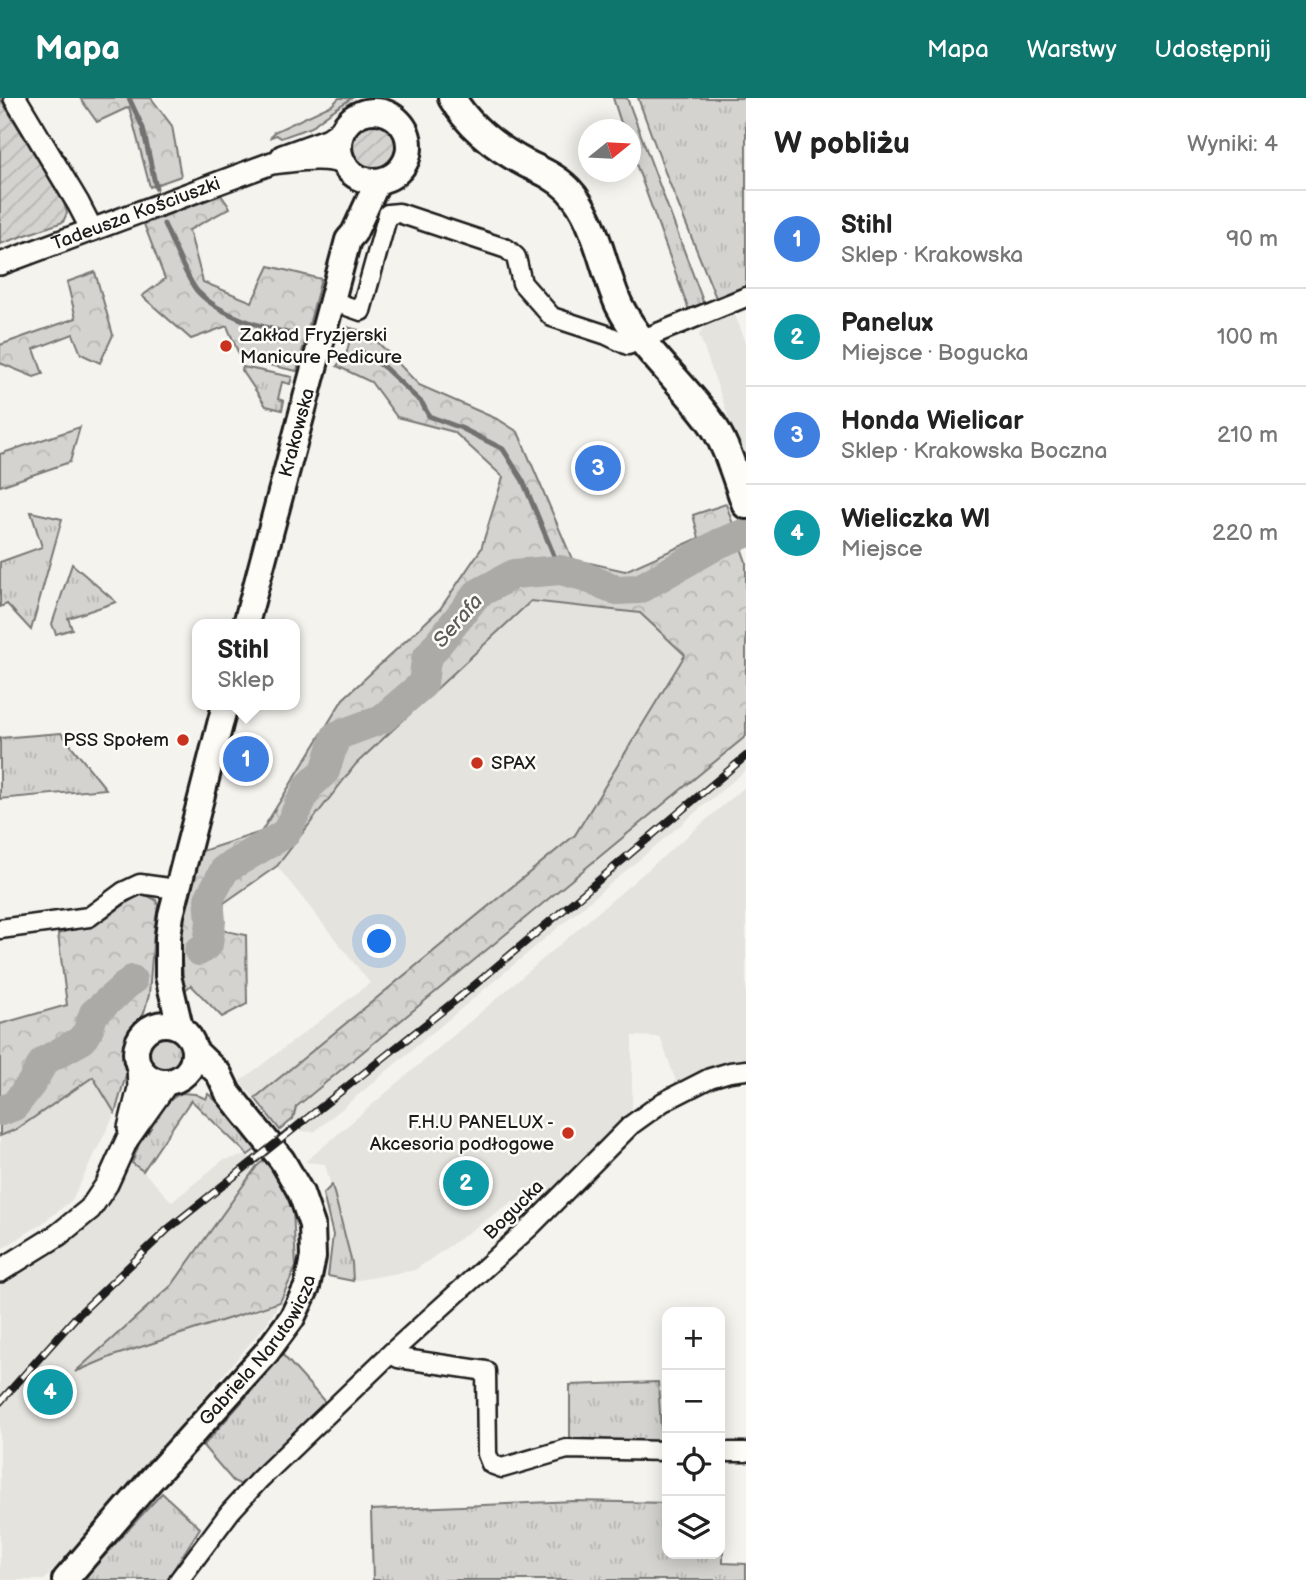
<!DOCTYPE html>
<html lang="pl">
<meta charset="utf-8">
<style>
body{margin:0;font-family:"Balsamiq Sans",sans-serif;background:#f6f6f6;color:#222}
.controls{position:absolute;right:21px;bottom:21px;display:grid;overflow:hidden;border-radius:14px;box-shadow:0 4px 18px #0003}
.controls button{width:63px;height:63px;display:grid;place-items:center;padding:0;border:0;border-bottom:2px solid #e0e0e0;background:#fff;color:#222;font:35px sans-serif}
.compass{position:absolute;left:578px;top:21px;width:63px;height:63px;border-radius:50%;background:#fff;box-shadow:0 4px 18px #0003;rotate:72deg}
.you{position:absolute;left:380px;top:844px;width:24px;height:24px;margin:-18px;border:5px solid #fff;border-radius:50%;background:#1a73e8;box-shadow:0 0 0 10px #1a73e833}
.badge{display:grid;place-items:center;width:46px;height:46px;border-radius:50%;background:#0f766e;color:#fff;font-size:23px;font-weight:700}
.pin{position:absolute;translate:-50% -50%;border:4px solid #fff;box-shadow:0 2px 7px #0006}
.popup{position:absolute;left:192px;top:521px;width:108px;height:91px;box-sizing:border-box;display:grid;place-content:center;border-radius:14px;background:#fff;filter:drop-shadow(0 2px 5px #0005);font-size:23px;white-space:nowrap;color:#767676}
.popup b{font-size:26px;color:#222}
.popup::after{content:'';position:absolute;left:50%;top:100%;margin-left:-14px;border:14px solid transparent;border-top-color:#fff}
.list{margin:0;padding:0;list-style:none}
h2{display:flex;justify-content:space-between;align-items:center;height:91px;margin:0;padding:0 28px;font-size:30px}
h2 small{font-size:23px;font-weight:400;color:#767676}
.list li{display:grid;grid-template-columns:46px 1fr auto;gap:21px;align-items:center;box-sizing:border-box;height:98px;padding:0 28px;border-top:2px solid #e0e0e0}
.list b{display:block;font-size:26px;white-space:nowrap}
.list p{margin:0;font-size:23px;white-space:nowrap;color:#767676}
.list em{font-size:23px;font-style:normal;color:#767676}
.icon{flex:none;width:38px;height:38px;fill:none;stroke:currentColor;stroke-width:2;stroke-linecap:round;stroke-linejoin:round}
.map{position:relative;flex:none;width:746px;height:1482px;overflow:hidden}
header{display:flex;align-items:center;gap:42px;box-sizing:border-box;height:98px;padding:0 35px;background:#0f766e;color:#fff}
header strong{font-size:33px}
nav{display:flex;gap:38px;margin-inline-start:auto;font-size:24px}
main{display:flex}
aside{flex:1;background:#fff}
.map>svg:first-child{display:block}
</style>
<header>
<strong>Mapa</strong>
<nav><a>Mapa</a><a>Warstwy</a><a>Udostępnij</a></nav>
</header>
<main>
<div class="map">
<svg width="746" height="1482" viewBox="0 0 746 1482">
<defs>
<pattern id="grass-tufts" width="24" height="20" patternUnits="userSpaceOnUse" patternTransform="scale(1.75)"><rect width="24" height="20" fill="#d4d3cf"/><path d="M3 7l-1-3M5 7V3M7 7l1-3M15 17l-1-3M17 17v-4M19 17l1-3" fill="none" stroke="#b5b5b1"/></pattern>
<pattern id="forest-crowns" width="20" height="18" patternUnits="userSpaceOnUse" patternTransform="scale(1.75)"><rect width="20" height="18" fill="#d4d3cf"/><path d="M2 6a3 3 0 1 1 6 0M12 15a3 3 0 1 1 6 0" fill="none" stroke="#b5b5b1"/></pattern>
<pattern id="garden-furrows" width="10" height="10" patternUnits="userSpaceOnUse" patternTransform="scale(1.75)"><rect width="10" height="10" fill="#d4d3cf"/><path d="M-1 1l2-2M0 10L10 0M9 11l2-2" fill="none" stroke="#b5b5b1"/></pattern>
</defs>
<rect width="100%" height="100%" fill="#f4f3ee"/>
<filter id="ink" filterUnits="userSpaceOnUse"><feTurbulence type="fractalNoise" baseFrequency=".0143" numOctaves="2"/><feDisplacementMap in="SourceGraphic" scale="14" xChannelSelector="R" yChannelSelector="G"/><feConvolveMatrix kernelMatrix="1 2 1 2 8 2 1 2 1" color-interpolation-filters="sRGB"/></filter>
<g filter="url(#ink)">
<path fill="#e4e3de" d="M 732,210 L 746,244 L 746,368 L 699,236 L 709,223 Z
M 531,503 L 640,515 L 685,557 L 575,737 L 255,1000 L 239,984 L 370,885 L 277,768 L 356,666 Z
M 746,638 L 746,672 L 314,1034 L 302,1033 L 293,1021 L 296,1009 Z
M 746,688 L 746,962 L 721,966 L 677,986 L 660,939 L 632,938 L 632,1010 L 529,1118 L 513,1103 L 415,1172 L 353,1183 L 352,1165 L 325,1066 L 305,1064 Z
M 93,979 L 115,1015 L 72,1102 L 43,1125 L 0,1152 L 0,1038 L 17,1031 Z
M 248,1057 L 257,1068 L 172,1187 L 78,1273 L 113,1258 L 280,1204 L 267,1225 L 148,1366 L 44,1482 L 0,1482 L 0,1187 L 59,1151 L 97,1119 L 114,1097 L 132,1065 L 143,1073 L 172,1104 L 223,1062 Z"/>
<path fill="url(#grass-tufts)" stroke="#787876" stroke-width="2" d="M 339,0 L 352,0 C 343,6 317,22 312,29 L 281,40 L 276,37 L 271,39 L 274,34 L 332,7 Z
M 613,0 L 627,0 L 704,206 L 689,212 L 631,52 L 631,32 L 623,31 Z
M 638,0 L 746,0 L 746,190 L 716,200 L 665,74 Z
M 243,269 L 292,279 L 290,286 L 282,284 L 278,301 L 284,303 L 282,312 L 266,308 L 242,272 Z
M 31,414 L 62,421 L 31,532 L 7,506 L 0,509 L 0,464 L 42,449 Z
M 72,466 L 116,504 L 68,520 L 72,531 L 56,536 L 52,526 Z
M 61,635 L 106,691 L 0,701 L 0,640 Z
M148 954a17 17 0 1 1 34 0a17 17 0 1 1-34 0Z
M 182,995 L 195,996 L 206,1001 L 208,996 L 232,1016 L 260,1048 L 248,1057 L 191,1002 L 143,1073 L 132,1065 L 144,1033 L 148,1035 C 157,1017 163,1003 182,995 Z
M 332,1087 L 352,1165 L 353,1183 L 328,1178 L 333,1137 L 323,1096 Z
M 283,1257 L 325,1304 L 242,1387 L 233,1383 L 203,1348 Z
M 658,1284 L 662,1345 L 570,1344 L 570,1287 Z
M 162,1395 L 200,1430 L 167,1482 L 82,1482 Z
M 574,1403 L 667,1405 L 667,1456 L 720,1456 L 720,1406 L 723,1406 L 723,1465 L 746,1466 L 746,1482 L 373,1482 L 371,1412 Z"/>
<path fill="url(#forest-crowns)" stroke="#787876" stroke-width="2" d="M 80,0 L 151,0 L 172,28 L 181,78 L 150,89 L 129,9 L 97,24 Z
M 221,97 L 230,110 L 189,132 L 203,184 L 252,204 L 269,168 L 321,181 L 297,273 L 241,261 L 227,228 L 191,241 L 142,198 L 165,181 L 144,126 Z
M 95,174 L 113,237 L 100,265 L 81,256 L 73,236 L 34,251 L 43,276 L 34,279 L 0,265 L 0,247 L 76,220 L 67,184 Z
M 347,229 L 369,235 L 419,287 L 499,322 L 518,334 L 572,461 L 625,473 L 699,440 L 693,417 L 726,406 L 746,464 L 746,638 L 296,1009 L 293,1021 L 280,1032 L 255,1000 L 575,737 L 685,557 L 640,515 L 531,503 L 356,666 L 277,768 L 224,805 L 221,832 L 246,837 L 247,906 L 222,919 L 191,887 L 184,893 L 180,835 L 199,754 L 261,734 L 343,601 L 440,511 L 481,451 L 503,379 L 454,334 L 397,319 L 371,284 L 337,268 L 339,265 L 344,266 L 350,241 L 345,238 Z
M 80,329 L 70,364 L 0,388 L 0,356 Z
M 138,797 L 146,797 L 156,802 L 158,808 L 154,833 L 149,897 L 115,1015 L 93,979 L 17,1031 L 0,1038 L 0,926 L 67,907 L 58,836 L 107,819 Z
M 268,1059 L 293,1112 L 296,1169 L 280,1204 L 113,1258 L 75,1274 L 172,1187 L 257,1068 Z"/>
<path fill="url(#garden-furrows)" stroke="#787876" stroke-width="2" d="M 0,0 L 64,105 L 67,115 L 63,124 L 0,146 Z
M350 48a24 24 0 1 1 48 0a24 24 0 1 1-48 0Z"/>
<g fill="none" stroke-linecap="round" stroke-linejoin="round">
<path stroke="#72716f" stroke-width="5" d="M 129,0 L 143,30 L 156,90
M 164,126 C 171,141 188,184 198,194 C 221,218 261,229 292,236
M 362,254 L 385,270 L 422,305 L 429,318 L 461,330 L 503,351 L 523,383 L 560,472"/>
<path stroke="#abaaa6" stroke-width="30" d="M 199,853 L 208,846 L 211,823 L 209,801 L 225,771 L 286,735 L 308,689 L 325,673 L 336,638 L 382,621 L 423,586 L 426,561 L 477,496 L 514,476 L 560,472 L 583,478 L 616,492 L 639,491 L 720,445 L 746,435
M 0,1013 L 14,1008 L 31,986 L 44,963 L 80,943 L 87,935 L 94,915 L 132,882"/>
<g stroke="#1c1c1c" stroke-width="23">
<path id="minor" d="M 332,203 L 361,213 L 388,116 L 399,115 L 507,151 L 516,159 L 522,185 L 552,219 L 607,237 L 628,247 L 746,199
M 0,831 L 89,819 L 123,794 L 140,786 L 176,791
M 391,1255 L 398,1260 L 486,1273 L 487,1356 L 491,1366 L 502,1370 L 567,1351 L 667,1353
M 720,1354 L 746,1354
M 179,1482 L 230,1414 L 259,1382 L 391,1255 L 532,1127 L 631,1027 L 663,1004 L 710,980 L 730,974 L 746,972"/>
</g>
<g stroke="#1c1c1c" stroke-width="26">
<g id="tertiary">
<path d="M 15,0 L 78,105 L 92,132"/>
<path d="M 282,58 L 329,41 L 342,32"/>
<path id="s1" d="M 0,166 L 272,65 C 295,63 321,57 343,65"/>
<path d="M 129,1030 L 139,990 L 138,967"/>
<path d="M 0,1173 L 58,1137 L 90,1111 L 107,1086 L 127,1042 L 168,984"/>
</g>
</g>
<g stroke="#1c1c1c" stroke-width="30">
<g id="secondary">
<circle cx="374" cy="48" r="35"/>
<path id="s2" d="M 246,526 L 348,142 L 354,135 L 378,83"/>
<circle cx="165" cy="955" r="29"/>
<path d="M 180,929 L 168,878 L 168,839 L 171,817 L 225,607"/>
<path id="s3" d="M 65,1482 L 150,1383 L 266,1255 L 292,1220 L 307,1189 L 313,1159 L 312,1127 L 301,1095 L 282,1062 L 228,995 L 219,976 L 194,952"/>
</g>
</g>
<g stroke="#1c1c1c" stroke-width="32">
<path id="primary" d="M 452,0 C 469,29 498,51 527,66 C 542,73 556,79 568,91 C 597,121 602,170 619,207 C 640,249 680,282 708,320 C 727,345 735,378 746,407"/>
</g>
<use href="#minor" stroke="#fdfcf7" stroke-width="18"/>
<use href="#tertiary" stroke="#fdfcf7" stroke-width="21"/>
<use href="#secondary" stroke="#fdfcf7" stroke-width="24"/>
<use href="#primary" stroke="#fdfcf7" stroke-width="26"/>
<g stroke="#1c1c1c" stroke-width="8">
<path id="rail" d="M 0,1304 L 75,1220 L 168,1131 L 471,890 L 746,658"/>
</g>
<use href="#rail" stroke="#fdfcf7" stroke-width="5" stroke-dasharray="16" stroke-linecap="butt"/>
</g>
</g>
<g fill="#c8321e" stroke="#fdfcf7" stroke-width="2.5">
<circle cx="226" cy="248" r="7"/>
<circle cx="183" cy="642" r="7"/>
<circle cx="477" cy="665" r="7"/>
<circle cx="568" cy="1035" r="7"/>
</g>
<g text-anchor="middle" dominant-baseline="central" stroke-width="5" stroke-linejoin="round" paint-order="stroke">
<g font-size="19" fill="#1c1c1c" stroke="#fdfcf7">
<text stroke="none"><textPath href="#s1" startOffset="145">Tadeusza Kościuszki</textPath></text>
<text stroke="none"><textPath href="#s2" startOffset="198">Krakowska</textPath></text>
<text transform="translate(514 1112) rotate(-45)">Bogucka</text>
<text stroke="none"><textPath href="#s3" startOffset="301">Gabriela Narutowicza</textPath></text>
</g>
<g font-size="19" fill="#1c1c1c" stroke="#fdfcf7" text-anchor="start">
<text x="240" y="237">Zakład Fryzjerski<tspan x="240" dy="22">Manicure Pedicure</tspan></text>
<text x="169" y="642" text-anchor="end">PSS Społem</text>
<text x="491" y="665">SPAX</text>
<text x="554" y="1024" text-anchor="end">F.H.U PANELUX -<tspan x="554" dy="22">Akcesoria podłogowe</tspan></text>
</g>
<g font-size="21" font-style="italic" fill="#5c5c5a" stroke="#fdfcf7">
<text transform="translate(458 523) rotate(-49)">Serafa</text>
</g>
</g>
</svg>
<div class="controls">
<button>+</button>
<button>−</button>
<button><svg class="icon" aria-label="locate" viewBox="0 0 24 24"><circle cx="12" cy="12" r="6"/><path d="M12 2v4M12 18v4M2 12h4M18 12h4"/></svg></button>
<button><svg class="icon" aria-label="layers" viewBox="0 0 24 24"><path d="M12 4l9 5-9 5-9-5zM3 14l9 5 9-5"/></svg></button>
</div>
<svg class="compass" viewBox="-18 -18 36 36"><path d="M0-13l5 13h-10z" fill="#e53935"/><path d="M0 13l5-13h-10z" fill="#767676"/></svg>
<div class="you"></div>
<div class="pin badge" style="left:246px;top:661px;background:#3f7fe0">1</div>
<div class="popup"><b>Stihl</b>Sklep</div>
<div class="pin badge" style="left:466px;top:1085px;background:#0f9aa8">2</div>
<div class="pin badge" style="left:598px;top:370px;background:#3f7fe0">3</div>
<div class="pin badge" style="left:50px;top:1294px;background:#0f9aa8">4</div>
</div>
<aside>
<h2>W pobliżu<small>Wyniki: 4</small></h2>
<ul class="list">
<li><span class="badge" style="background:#3f7fe0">1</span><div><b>Stihl</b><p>Sklep · Krakowska</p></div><em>90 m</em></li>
<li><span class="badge" style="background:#0f9aa8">2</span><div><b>Panelux</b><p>Miejsce · Bogucka</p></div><em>100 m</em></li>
<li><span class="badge" style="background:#3f7fe0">3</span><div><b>Honda Wielicar</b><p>Sklep · Krakowska Boczna</p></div><em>210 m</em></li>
<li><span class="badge" style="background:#0f9aa8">4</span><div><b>Wieliczka Wl</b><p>Miejsce</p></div><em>220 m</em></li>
</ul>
</aside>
</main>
